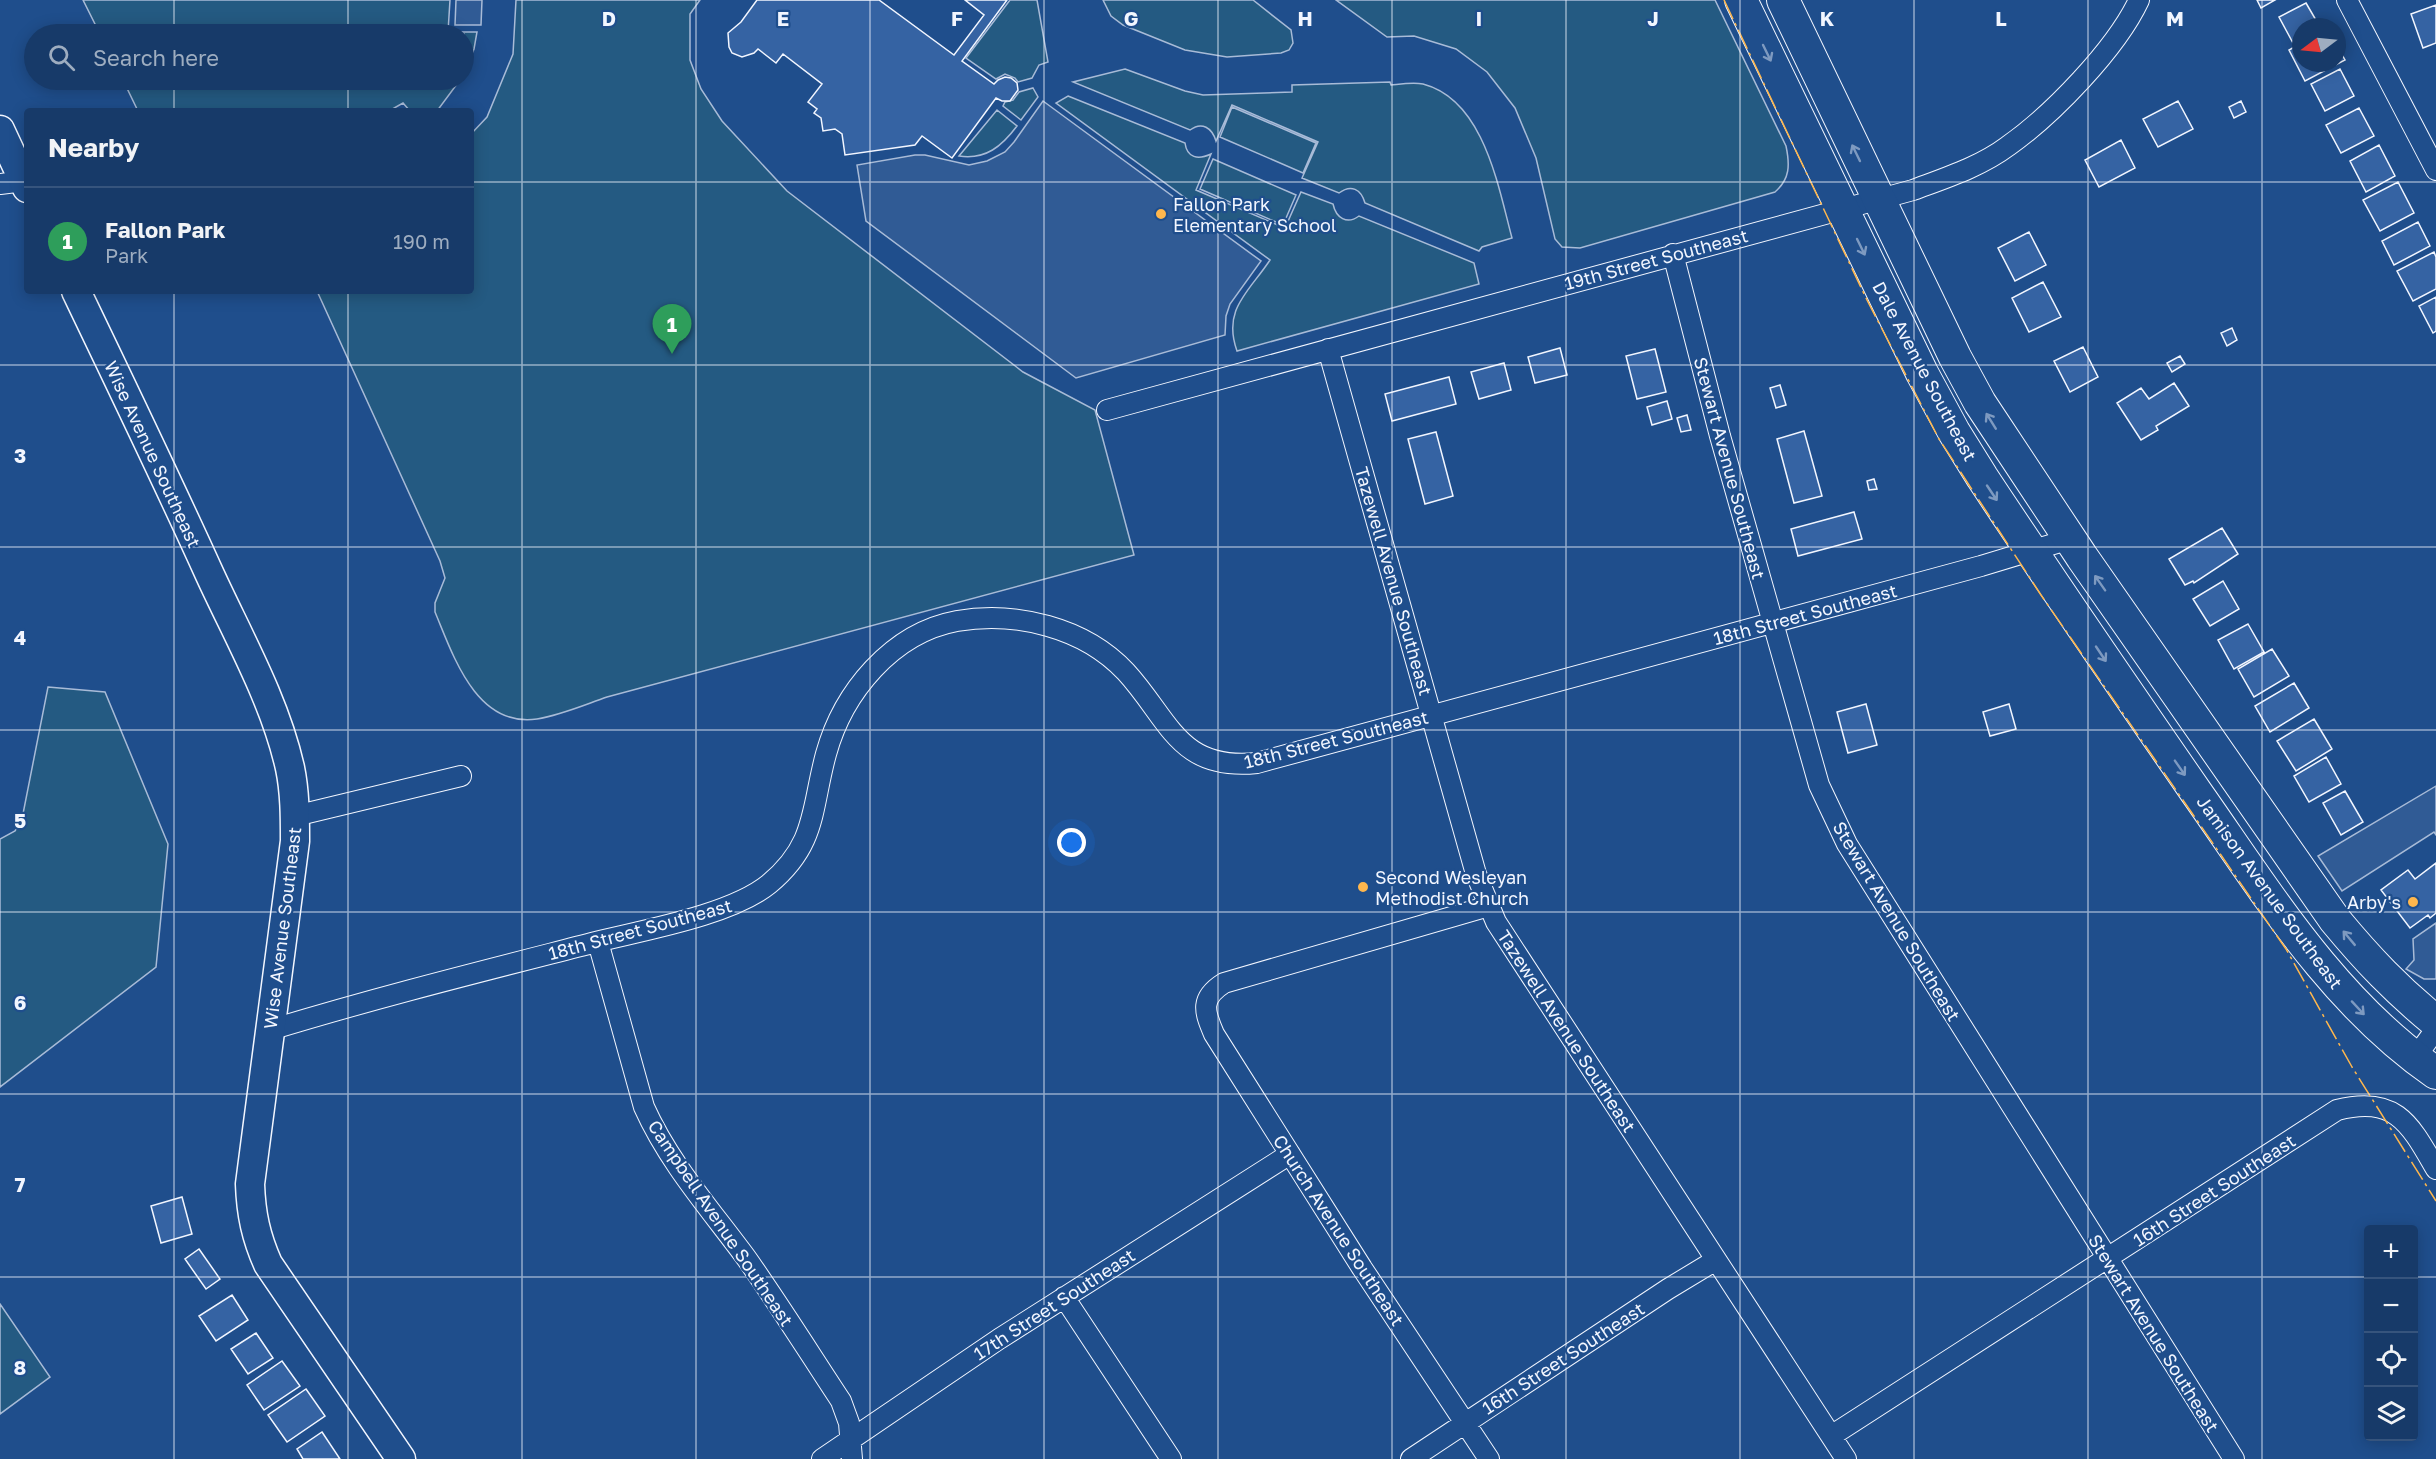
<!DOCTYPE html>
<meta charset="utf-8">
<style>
body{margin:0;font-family:"Golos Text",sans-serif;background:#20416f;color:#f1f3f6}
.controls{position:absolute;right:18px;bottom:18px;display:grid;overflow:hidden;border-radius:6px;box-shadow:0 3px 15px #0003}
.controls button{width:54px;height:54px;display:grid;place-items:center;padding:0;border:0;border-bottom:2px solid #36547d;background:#173a69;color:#f1f3f6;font:30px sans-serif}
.compass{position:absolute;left:2292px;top:18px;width:54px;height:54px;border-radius:50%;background:#173a69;box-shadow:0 3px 15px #0003;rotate:254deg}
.you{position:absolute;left:1072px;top:843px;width:21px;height:21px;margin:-15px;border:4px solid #fff;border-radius:50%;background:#1a73e8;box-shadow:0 0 0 9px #1a73e833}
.badge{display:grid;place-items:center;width:39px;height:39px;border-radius:50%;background:#8abfa5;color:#fff;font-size:20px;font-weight:700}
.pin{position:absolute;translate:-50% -50px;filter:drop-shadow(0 2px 3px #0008)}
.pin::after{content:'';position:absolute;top:32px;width:21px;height:18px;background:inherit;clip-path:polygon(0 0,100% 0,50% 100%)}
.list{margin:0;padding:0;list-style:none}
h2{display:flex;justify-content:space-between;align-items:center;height:78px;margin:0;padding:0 24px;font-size:26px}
h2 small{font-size:20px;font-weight:400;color:#9eadc0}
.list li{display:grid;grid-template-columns:39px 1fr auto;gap:18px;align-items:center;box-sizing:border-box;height:108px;padding:0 24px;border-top:2px solid #36547d}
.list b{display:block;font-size:22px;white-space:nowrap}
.list p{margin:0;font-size:20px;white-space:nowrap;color:#9eadc0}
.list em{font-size:20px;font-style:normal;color:#9eadc0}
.icon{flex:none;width:33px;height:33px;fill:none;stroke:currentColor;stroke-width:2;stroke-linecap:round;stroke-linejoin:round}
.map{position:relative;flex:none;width:2436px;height:1459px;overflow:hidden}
.search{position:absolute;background:#173a69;box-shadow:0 3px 15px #0003;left:24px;top:24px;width:450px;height:66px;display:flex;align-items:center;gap:15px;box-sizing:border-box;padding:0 21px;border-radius:33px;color:#9eadc0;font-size:22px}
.panel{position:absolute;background:#173a69;box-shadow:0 3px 15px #0003;left:24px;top:108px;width:450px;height:186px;border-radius:6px}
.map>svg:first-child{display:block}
</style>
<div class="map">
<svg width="2436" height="1459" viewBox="0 0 2436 1459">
<rect width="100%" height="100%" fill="#1f4e8c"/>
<path fill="#245a82" stroke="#a8bbd7" stroke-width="1.5" d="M 83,0 L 450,0 L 448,32 L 477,32 L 474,49 L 464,73 L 464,34 L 100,34 Z
M 516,0 L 700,0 L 690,14 L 690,60 L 701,89 L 722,121 L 787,191 L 1023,372 L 1095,410 L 1134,555 L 607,697 C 584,705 561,715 537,719 C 476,728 453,655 435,612 L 435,603 L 445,578 L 440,561 L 317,291 L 471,291 L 471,134 L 487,117 L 513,54 Z
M 1010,0 L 1037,0 L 1048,62 L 1039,65 L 1032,78 L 1018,82 L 1015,78 L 1005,74 L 996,79 L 966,58 Z
M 1103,0 L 1253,0 L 1291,30 L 1293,43 L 1289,50 L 1281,53 L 1227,57 L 1185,50 L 1123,25 L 1111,16 Z
M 1336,0 L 1715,0 L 1786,146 C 1790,165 1790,179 1775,192 L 1580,248 L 1562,247 L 1555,239 L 1536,158 L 1515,108 L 1487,72 L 1456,49 L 1414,36 L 1387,37 Z
M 1125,69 L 1185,91 L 1203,95 L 1292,92 L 1292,85 L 1390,82 L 1391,85 C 1401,84 1413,82 1423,84 C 1484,100 1498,186 1512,238 L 1482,247 L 1479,251 L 1365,203 C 1361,189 1351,184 1339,193 L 1302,178 L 1318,142 L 1232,105 L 1216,141 C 1212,128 1202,121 1190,130 L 1073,82 Z
M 123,80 L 460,80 L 437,111 L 410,111 L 403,103 L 389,111 L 138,111 Z
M 1033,88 L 1038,97 L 1021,120 L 1003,106 L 1005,102 L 1013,100 L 1019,92 Z
M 1068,96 L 1185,143 C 1187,158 1198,160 1211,154 L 1196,190 L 1285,228 L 1301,192 L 1333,204 C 1336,218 1347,225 1359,216 L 1474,263 L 1479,284 L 1237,351 C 1222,309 1249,292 1270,260 L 1056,103 Z
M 1232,107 L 1316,143 L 1303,173 L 1220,137 Z
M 997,110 L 1017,126 C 1002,146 986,160 959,156 Z
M 1213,159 L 1296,195 L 1283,225 L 1200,189 Z
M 48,687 L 105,692 L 168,844 L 156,967 L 0,1087 L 0,839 L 15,831 L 22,819 Z
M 0,1304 L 50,1377 L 0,1414 Z"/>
<path fill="#305b95" stroke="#a8bbd7" stroke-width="1.5" d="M 456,0 L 482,0 L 481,25 L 455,25 Z
M 1043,101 L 1261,261 L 1230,304 L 1226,316 L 1225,335 L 1076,378 L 866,221 L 857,165 L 915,155 L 925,155 L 969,165 L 987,161 L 1005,152 L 1014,142 Z
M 2436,786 L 2436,835 L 2434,832 L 2342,891 L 2318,856 Z
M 2436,923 L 2436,979 L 2424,979 L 2406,969 L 2414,960 L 2413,939 Z"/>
<path fill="#3563a3" stroke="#f2f6ff" stroke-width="1.5" d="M 757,0 L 879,0 L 954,55 L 984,15 L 965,0 L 1007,0 L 962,61 L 994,84 L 998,80 L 1005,77 L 1011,78 L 1017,83 L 1018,90 L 1010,101 L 1002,101 L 996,98 L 952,158 L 922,136 L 915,145 L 845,155 L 842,134 L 835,129 L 823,131 L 821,118 L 814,113 L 817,109 L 808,102 L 822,84 L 783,54 L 776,63 L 758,49 L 754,53 L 742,57 L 732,53 L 729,47 L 728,33 L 741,22 Z
M 2257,0 L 2275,0 L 2261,8 Z
M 2306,3 L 2320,27 L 2301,27 L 2301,39 L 2293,43 L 2279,17 Z
M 2436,5 L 2436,43 L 2423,48 L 2411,14 Z
M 2301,43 L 2301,63 L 2337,63 L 2337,46 L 2345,60 L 2305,81 L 2289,50 Z
M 2340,69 L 2354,96 L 2325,111 L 2311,84 Z
M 2178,101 L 2193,129 L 2158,147 L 2143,119 Z
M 2241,101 L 2246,112 L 2234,118 L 2229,107 Z
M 2359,108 L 2374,136 L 2341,153 L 2326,125 Z
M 2121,140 L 2135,168 L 2099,187 L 2085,160 Z
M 2379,145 L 2395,176 L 2366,192 L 2350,161 Z
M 2398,182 L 2414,213 L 2380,231 L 2363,200 Z
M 2418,222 L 2430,246 L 2394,265 L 2382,241 Z
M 2029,232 L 2046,265 L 2015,281 L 1998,248 Z
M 2434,252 L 2436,257 L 2436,289 L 2413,301 L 2397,271 Z
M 2043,282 L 2061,317 L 2029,332 L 2012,298 Z
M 2436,297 L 2436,331 L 2433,333 L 2419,306 Z
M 2232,328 L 2237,340 L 2227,346 L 2221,333 Z
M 2083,347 L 2098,377 L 2070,392 L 2054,361 Z
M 1560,348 L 1567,375 L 1535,383 L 1528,357 Z
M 1655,349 L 1666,392 L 1637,399 L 1626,356 Z
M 2180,356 L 2185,364 L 2172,372 L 2167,363 Z
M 1504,363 L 1511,390 L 1479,399 L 1471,372 Z
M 1449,377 L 1456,404 L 1392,421 L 1385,394 Z
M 2174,383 L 2189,406 L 2156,426 L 2158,430 L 2141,440 L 2117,403 L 2141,388 L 2149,399 Z
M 1780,385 L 1786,405 L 1776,408 L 1770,388 Z
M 1667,401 L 1672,419 L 1652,425 L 1647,407 Z
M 1687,415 L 1691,430 L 1681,432 L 1677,418 Z
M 1804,431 L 1822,496 L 1794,503 L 1777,439 Z
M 1436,432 L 1453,496 L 1425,504 L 1408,439 Z
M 1874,479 L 1877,489 L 1869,490 L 1867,481 Z
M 1854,512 L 1862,539 L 1798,556 L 1791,529 Z
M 2222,528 L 2238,554 L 2194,583 L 2193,581 L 2185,585 L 2169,559 Z
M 2223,581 L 2239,609 L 2210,626 L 2193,599 Z
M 2248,624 L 2264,652 L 2234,669 L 2218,640 Z
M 2272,649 L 2289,676 L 2254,697 L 2238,669 Z
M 2294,683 L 2309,708 L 2270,732 L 2255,706 Z
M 1866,704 L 1877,745 L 1848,753 L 1837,712 Z
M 2009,704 L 2016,729 L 1990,736 L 1983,712 Z
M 2314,719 L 2332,749 L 2296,771 L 2277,741 Z
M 2326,757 L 2341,784 L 2309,802 L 2294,776 Z
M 2345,791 L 2363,822 L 2341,835 L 2323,803 Z
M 2436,863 L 2436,913 L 2430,918 L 2428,915 L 2410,928 L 2381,890 L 2408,870 L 2415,879 Z
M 182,1197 L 192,1234 L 161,1243 L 151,1206 Z
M 199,1249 L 220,1279 L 206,1289 L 185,1259 Z
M 232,1295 L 248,1320 L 216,1341 L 199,1316 Z
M 256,1333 L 273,1358 L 248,1374 L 231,1349 Z
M 282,1361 L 300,1386 L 264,1410 L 247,1385 Z
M 306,1389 L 325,1416 L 287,1442 L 268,1415 Z
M 322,1432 L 340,1459 L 303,1459 L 297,1449 Z"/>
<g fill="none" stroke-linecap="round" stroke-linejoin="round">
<g stroke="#f2f6ff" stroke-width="22">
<path id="street" d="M 2347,0 L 2436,170
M 0,184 L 24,181
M 1673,254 L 1720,436 L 1819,785 L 1847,844 L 2234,1459
M 1328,349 L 1476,874 L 1496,922 L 1846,1459
M 1107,410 L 1913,190 C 1945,178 1980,167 2008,146 C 2052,115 2116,49 2139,0
M 295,816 L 461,776
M 1489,906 L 1224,983 C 1200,998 1204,1011 1214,1034 L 1362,1268 L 1489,1459
M 598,942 L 644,1107 C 669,1163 711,1210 747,1259 C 780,1306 810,1354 841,1401 L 849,1423 L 852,1459
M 270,1030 C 378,997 487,970 596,942 C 644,930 731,915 769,884 C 817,844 811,809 826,754 C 843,692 892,633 957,621 C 1015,611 1084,627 1126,672 C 1170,720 1178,771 1257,763 L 1981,566 L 2070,539
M 2415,1058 L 2436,1029
M 1064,1297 L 1171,1459
M 1831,1436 L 2337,1110 C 2396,1095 2410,1124 2436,1169
M 822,1459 L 999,1339 L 1290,1154
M 1411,1459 L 1668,1289 L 1716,1260"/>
</g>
<g stroke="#f2f6ff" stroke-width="31">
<path id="secondary" d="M 0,130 L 27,188
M 76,291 C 121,385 167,480 210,575 C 239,638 275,701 290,768 C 295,792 295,817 295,841 L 250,1184 C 251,1214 256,1237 268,1264 L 401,1459"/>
</g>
<g stroke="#f2f6ff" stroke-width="34">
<path id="primary" d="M 1741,0 L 1922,373 L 1954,432 L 1982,477 C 2052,583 2124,688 2196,792 C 2267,893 2333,1002 2436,1073
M 1783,0 L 1955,357 L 1980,403 L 2082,557 L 2335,920 C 2368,960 2396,989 2436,1022"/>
</g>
<use href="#street" stroke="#1f4e8c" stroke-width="20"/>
<use href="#secondary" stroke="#1f4e8c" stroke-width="28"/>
<use href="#primary" stroke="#1f4e8c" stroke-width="32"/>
<path stroke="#ffb74d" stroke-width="1.5" stroke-dasharray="21 4.5 3 4.5" stroke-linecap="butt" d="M 1724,0 L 1867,300 L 1939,439 L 2041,595 L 2286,949 L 2352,1067 L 2436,1201"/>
</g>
<defs><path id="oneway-shaft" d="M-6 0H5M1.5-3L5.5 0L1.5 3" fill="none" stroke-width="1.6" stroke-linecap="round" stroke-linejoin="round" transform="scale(1.5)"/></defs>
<g stroke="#7e9ac0">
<use href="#oneway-shaft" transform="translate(1767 53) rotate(64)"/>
<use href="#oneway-shaft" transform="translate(1856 153) rotate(-116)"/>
<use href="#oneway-shaft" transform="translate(1861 247) rotate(64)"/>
<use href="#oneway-shaft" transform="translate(1991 421) rotate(-122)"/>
<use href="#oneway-shaft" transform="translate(1992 493) rotate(56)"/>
<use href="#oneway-shaft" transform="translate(2100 583) rotate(-125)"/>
<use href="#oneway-shaft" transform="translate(2101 654) rotate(56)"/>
<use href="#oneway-shaft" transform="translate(2180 768) rotate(55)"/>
<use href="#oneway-shaft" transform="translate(2349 938) rotate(-130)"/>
<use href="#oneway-shaft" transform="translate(2358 1008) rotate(47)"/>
</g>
<path fill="none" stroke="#f2f6ff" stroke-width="1.5" stroke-opacity="0.55" d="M 174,0 L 174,34M 348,0 L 348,34M 522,0 L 522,1459M 696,0 L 696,1459M 870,0 L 870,1459M 1044,0 L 1044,1459M 1218,0 L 1218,1459M 1392,0 L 1392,1459M 1566,0 L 1566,1459M 1740,0 L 1740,1459M 1914,0 L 1914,1459M 2088,0 L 2088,1459M 2262,0 L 2262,1459M 174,80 L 174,111M 348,80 L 348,111M 0,182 L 27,182M 471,182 L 2436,182M 174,291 L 174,1459M 348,291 L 348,1459M 0,365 L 2436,365M 0,547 L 2436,547M 0,730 L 2436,730M 0,912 L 2436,912M 0,1094 L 2436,1094M 0,1277 L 2368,1277M 2414,1277 L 2436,1277"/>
<g fill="#ffb74d" stroke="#1f4e8c" stroke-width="2">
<circle cx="1161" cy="214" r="6"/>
<circle cx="1363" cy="887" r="6"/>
<circle cx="2413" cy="902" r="6"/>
</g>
<g text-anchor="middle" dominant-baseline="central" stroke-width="4.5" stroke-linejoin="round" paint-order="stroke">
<g font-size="18" fill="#f2f6ff" stroke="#1f4e8c" text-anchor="start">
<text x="1173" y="204">Fallon Park<tspan x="1173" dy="21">Elementary School</tspan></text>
<text x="1375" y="877">Second Wesleyan<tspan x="1375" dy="21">Methodist Church</tspan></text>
<text x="2401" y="902" text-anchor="end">Arby's</text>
</g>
<g font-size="18" fill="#f2f6ff" stroke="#1f4e8c">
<text transform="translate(1656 259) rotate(-15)">19th Street Southeast</text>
<text transform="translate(1925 371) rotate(62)">Dale Avenue Southeast</text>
<text transform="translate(153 454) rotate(65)">Wise Avenue Southeast</text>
<text transform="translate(1730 468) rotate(75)">Stewart Avenue Southeast</text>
<text transform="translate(1394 581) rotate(74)">Tazewell Avenue Southeast</text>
<text transform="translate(1805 614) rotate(-15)">18th Street Southeast</text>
<text transform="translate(1336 739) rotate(-14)">18th Street Southeast</text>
<text transform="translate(2270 892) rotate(54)">Jamison Avenue Southeast</text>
<text transform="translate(1897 921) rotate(59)">Stewart Avenue Southeast</text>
<text transform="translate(282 928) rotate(-83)">Wise Avenue Southeast</text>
<text transform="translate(640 929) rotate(-15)">18th Street Southeast</text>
<text transform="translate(1567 1031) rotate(57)">Tazewell Avenue Southeast</text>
<text transform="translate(2214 1190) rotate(-33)">16th Street Southeast</text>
<text transform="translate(721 1223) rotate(56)">Campbell Avenue Southeast</text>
<text transform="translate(1339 1230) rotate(57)">Church Avenue Southeast</text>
<text transform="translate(1054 1304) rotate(-33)">17th Street Southeast</text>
<text transform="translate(2154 1333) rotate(58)">Stewart Avenue Southeast</text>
<text transform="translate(1563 1358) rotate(-33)">16th Street Southeast</text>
</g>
</g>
<g font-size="20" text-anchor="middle" font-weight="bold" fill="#f2f6ff" stroke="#1f4e8c" stroke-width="4.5" stroke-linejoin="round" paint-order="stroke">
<text x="609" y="26">D</text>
<text x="783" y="26">E</text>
<text x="957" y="26">F</text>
<text x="1131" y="26">G</text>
<text x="1305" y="26">H</text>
<text x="1479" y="26">I</text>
<text x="1653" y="26">J</text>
<text x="1827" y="26">K</text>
<text x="2001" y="26">L</text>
<text x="2175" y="26">M</text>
<text x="20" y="463">3</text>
<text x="20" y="645">4</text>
<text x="20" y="828">5</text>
<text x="20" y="1010">6</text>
<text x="20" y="1192">7</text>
<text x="20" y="1375">8</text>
</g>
</svg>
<div class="controls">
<button>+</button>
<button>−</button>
<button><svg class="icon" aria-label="locate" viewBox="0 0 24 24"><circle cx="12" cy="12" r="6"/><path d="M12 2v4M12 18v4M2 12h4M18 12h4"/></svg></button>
<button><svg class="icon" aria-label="layers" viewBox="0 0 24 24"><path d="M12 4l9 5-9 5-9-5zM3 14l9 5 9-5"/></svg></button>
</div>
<svg class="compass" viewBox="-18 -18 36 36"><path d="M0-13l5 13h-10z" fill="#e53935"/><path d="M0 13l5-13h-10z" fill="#9eadc0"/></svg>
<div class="you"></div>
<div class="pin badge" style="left:672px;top:354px;background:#2e9e5b">1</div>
<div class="search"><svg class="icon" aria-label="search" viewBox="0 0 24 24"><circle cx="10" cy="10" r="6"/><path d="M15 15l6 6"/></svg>Search here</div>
<section class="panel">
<h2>Nearby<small></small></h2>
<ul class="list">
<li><span class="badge" style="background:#2e9e5b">1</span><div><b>Fallon Park</b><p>Park</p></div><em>190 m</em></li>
</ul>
</section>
</div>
